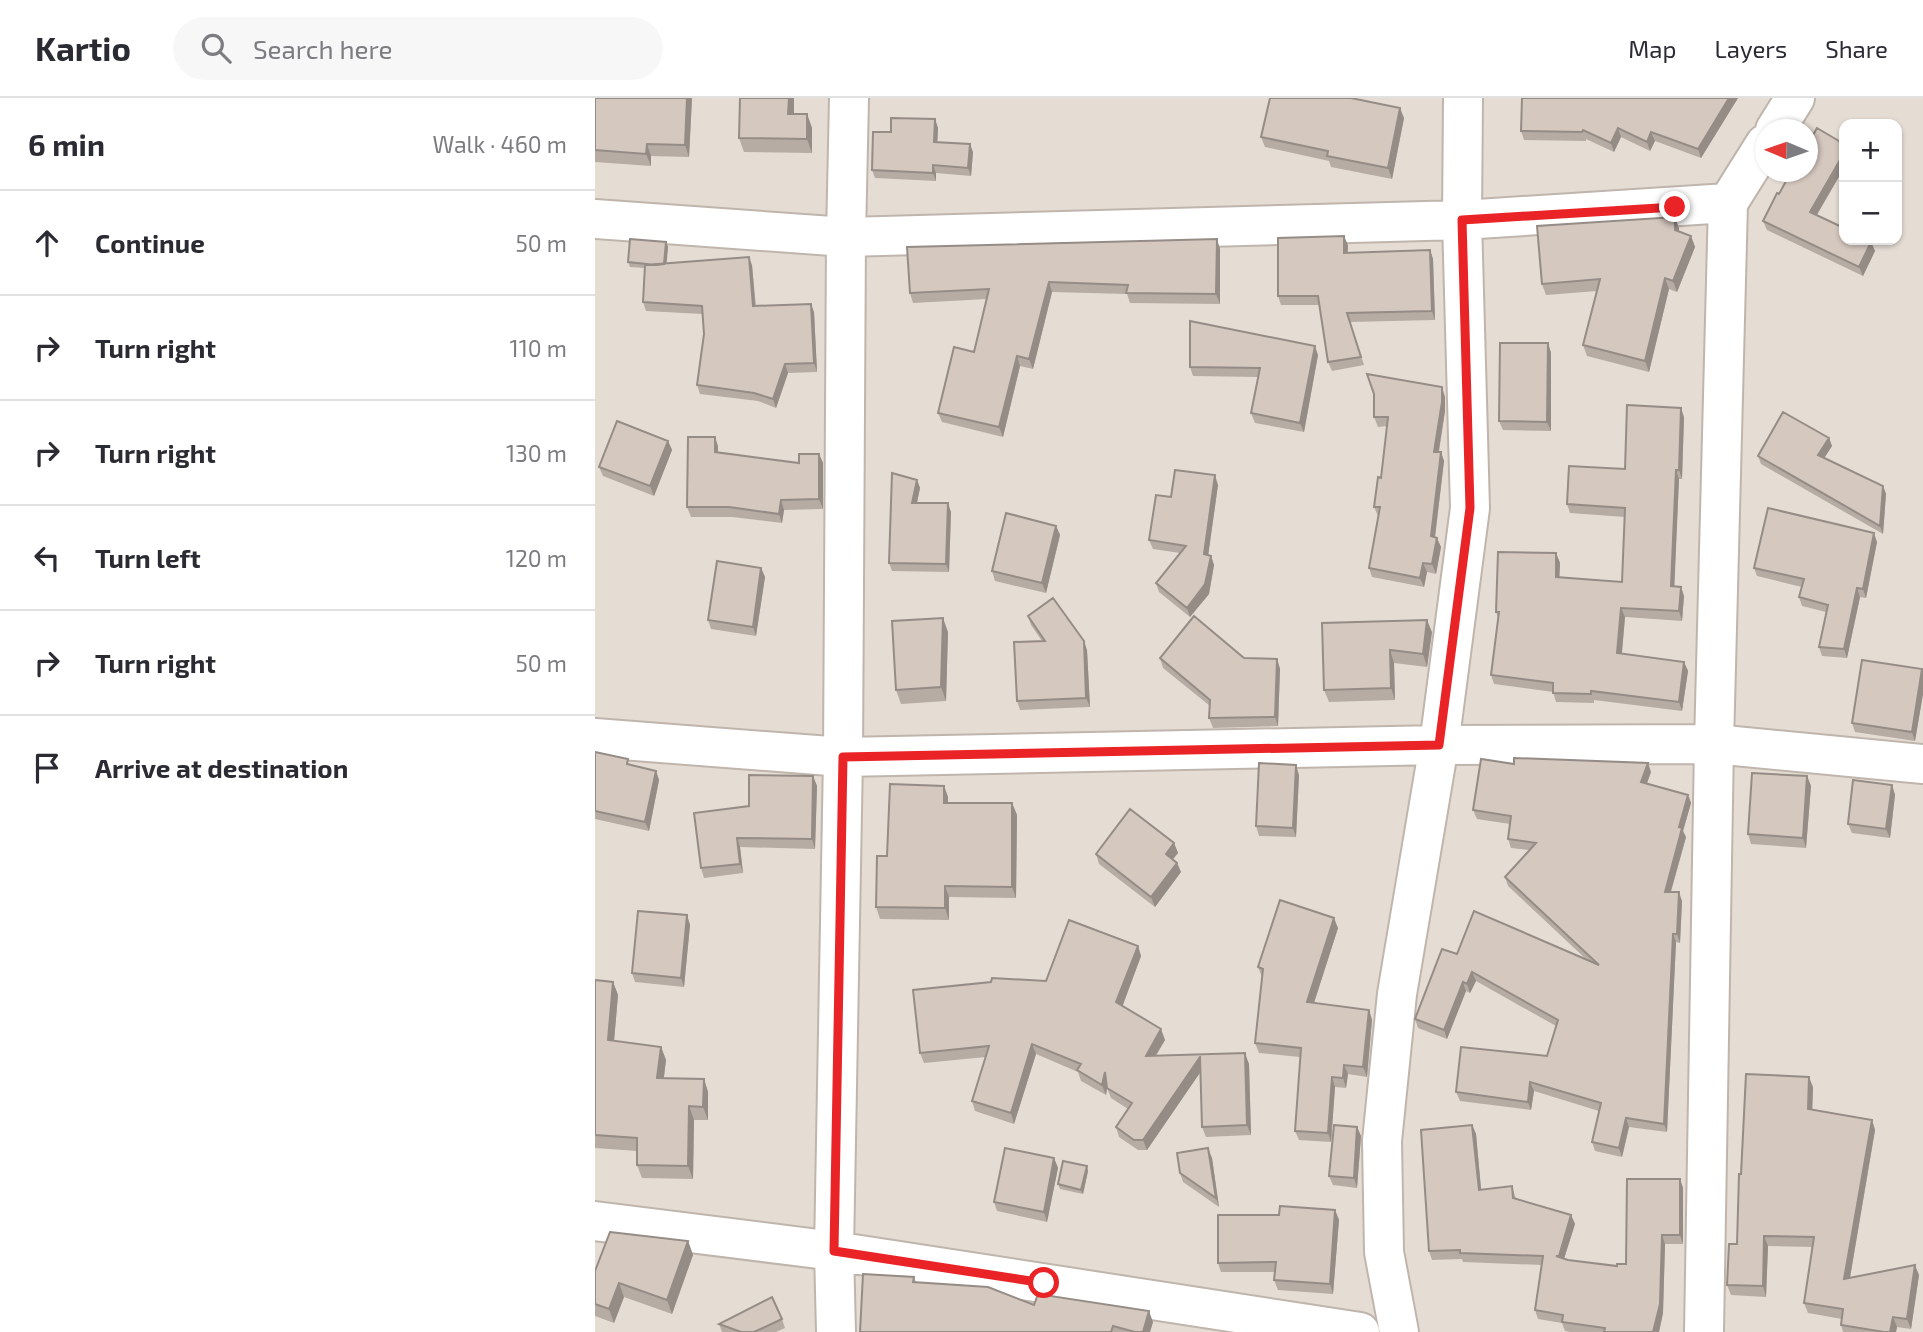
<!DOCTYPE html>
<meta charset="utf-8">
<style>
body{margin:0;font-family:"Exo 2",sans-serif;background:#f7f7f7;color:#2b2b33}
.controls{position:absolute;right:21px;top:21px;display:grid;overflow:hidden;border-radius:14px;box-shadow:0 2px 5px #0004}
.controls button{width:63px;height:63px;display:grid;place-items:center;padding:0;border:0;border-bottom:2px solid #e1e1e2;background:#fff;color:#2b2b33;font:35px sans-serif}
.compass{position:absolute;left:1160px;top:21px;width:63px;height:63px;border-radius:50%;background:#fff;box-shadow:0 2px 5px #0004;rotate:272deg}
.stop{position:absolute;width:21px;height:21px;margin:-16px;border:5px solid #ea2326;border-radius:50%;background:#fff}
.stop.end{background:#ea2326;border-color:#fff;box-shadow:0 2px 7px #0008}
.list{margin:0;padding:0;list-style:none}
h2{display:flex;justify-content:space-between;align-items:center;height:91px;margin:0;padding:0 28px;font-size:30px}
h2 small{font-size:23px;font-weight:400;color:#7c7c81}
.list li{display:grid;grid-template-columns:46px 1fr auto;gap:21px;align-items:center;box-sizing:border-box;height:105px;padding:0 28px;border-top:2px solid #e1e1e2}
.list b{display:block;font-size:26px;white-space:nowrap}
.list em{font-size:23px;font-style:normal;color:#7c7c81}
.icon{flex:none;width:38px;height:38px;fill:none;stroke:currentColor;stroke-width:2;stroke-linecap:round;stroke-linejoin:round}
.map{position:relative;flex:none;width:1328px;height:1234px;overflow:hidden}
header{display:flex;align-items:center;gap:42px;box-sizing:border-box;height:98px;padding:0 35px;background:#fff;border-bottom:2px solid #e1e1e2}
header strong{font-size:33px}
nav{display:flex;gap:38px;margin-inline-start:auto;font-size:24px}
.search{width:490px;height:63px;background:#f7f7f7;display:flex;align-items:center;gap:18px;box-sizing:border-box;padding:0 24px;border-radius:38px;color:#7c7c81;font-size:26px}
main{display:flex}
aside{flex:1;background:#fff}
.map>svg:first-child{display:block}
</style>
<header>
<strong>Kartio</strong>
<div class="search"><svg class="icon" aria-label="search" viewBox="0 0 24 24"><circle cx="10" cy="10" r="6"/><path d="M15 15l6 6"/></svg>Search here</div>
<nav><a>Map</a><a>Layers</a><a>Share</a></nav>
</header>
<main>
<aside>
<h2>6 min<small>Walk · 460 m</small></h2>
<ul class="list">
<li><svg class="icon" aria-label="ahead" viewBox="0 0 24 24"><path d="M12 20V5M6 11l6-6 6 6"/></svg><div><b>Continue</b></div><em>50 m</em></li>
<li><svg class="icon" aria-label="right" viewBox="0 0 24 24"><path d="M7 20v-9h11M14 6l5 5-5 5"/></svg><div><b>Turn right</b></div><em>110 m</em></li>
<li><svg class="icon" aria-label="right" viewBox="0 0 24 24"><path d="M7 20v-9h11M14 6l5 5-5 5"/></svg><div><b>Turn right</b></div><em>130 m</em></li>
<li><svg class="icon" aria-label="left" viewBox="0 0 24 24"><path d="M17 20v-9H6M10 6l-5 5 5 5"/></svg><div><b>Turn left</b></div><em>120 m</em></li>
<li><svg class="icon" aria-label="right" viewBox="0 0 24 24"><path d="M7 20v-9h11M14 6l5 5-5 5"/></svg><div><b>Turn right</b></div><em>50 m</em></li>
<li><svg class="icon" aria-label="arrive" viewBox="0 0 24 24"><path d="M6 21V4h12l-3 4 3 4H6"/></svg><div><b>Arrive at destination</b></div></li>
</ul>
</aside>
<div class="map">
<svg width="1328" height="1234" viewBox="0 0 1328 1234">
<rect width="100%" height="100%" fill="#f1ece5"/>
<path fill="#e5ddd4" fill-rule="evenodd" d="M 0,0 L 1328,0 L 1328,1234 L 0,1234 ZM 1249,26 L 1302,26 L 1302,142 L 1249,142 ZM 1170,32 L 1212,32 L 1212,74 L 1170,74 Z"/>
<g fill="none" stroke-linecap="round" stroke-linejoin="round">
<g stroke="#bfb5ac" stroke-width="42">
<path id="minor" d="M 1180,32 L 1200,0
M 0,121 L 251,139 L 867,122 L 1133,105 L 1170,46
M 0,640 L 248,659 L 844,647 L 1119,646 L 1328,666
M 0,1123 L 239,1153 L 765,1234
M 241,1234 L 239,1153 L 248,659 L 251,139 L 254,0
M 804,1234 L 789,1154 L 787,1043 L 802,896 L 844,647 L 875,410 L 867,122 L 868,0
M 1109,1234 L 1119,646 L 1133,105"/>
</g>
<use href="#minor" stroke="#fff" stroke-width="38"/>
</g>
<path fill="#b7aca4" d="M 0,0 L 97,0 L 94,59 L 56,58 L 56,68 L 0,64 Z
M 145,0 L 199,0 L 199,16 L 212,16 L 217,30 L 217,55 L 149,54 L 144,40 Z
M 1143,0 L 1106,60 L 1060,43 L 1055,53 L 1026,39 L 1019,54 L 991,41 L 991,43 L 929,42 L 926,33 Z
M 759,1 L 809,20 L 797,81 L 736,69 L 734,63 L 670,49 L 666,39 Z
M 340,21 L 343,30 L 342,44 L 378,54 L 376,78 L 341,75 L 341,83 L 280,80 L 277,72 L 296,34 Z
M 1249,46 L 1249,70 L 1222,117 L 1276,144 L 1280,153 L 1268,178 L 1172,132 L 1168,123 L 1184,96 Z
M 1084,130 L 1084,133 L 1096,138 L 1100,149 L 1082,194 L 1074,191 L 1054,274 L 992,258 L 988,247 L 1002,193 L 951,197 L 947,186 Z
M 71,144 L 73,149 L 71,166 L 157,167 L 161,208 L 219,214 L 222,274 L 193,275 L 181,310 L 163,303 L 105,296 L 102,287 L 109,236 L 107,216 L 51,213 L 48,204 L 50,170 L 35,169 L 33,164 Z
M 753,147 L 753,155 L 835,152 L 838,161 L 840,222 L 755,224 L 769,267 L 737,273 L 733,264 L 725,207 L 686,207 L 683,198 Z
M 625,151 L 625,206 L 535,205 L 532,196 L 457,194 L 438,271 L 425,268 L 408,339 L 347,324 L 343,315 L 379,254 L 392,201 L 318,205 L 315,195 Z
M 953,245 L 956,255 L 956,333 L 908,332 L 904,323 Z
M 723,257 L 709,334 L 660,325 L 656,315 L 663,279 L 598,278 L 595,269 Z
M 850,299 L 850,313 L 844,354 L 846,354 L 849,363 L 840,439 L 846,449 L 841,476 L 832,474 L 829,489 L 777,479 L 774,470 L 783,418 L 779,409 L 786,380 L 792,328 L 783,329 L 779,319 Z
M 1089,319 L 1087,381 L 1084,381 L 1079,488 L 1086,489 L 1089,498 L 1087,523 L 1030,519 L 1027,555 L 1089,564 L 1093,573 L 1087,613 L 999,602 L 999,605 L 961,604 L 958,594 L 899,586 L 896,577 L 903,520 L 901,514 L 961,455 L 965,465 L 964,479 L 1027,484 L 1030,419 L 975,415 L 972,406 L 1030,371 Z
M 1234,340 L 1237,348 L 1229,360 L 1288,388 L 1291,396 L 1288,436 L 1166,366 L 1163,358 Z
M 73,343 L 77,352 L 59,398 L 8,378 L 4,369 Z
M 123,348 L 123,354 L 204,365 L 224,356 L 228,365 L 228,411 L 189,412 L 187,425 L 137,419 L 96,419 L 92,409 Z
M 322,382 L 325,390 L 322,405 L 356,414 L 354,474 L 297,473 L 294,465 Z
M 623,387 L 613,457 L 616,458 L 619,467 L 614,496 L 595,519 L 564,494 L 561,485 L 585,455 L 558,451 L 554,442 L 576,399 Z
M 461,428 L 465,437 L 451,495 L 400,483 L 397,473 Z
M 1282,444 L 1271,500 L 1265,499 L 1252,560 L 1227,558 L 1224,549 L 1231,514 L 1207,508 L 1204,499 L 1207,489 L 1162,478 L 1159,470 Z
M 166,470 L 170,479 L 161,538 L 116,531 L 113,522 Z
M 433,518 L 492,552 L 495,609 L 425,612 L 422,603 L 447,543 L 436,527 Z
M 727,525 L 837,534 L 832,569 L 799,565 L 800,602 L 734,604 L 729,592 Z
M 353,534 L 351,603 L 306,606 L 301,592 Z
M 565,560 L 682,561 L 685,571 L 683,628 L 618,630 L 614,620 L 615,608 L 568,570 Z
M 1327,571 L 1328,574 L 1328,596 L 1320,643 L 1260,634 L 1257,625 Z
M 0,654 L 35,667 L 61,673 L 64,682 L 54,733 L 0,721 Z
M 919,666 L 1056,674 L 1052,685 L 1093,697 L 1096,705 L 1088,733 L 1091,739 L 1076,794 L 1087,803 L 1085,845 L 1081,844 L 1072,1034 L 1034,1029 L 1027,1059 L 1000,1053 L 997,1044 L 1004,1013 L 939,993 L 936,1012 L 865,1003 L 861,994 L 952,958 L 961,928 L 881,883 L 875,895 L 871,893 L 852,941 L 823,930 L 820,921 L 862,856 L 992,862 L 913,788 L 910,779 L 934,752 L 916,750 L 913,741 L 915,726 L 882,721 L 878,712 Z
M 704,677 L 701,739 L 664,738 L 661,728 Z
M 218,678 L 222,688 L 220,751 L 145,749 L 148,775 L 109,780 L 106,770 L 154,708 Z
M 1212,678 L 1216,688 L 1211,750 L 1156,746 L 1153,736 Z
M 1297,687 L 1300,697 L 1295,740 L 1257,735 L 1253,726 Z
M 349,688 L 353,699 L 353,705 L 417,705 L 422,717 L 421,800 L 354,799 L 354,822 L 285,821 L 281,809 L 292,758 Z
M 579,745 L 583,755 L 578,761 L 582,765 L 586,774 L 560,809 L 504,766 L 501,756 Z
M 92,817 L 95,827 L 89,889 L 40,884 L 37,875 Z
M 743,830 L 719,905 L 774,912 L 777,922 L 772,979 L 753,976 L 751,990 L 740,989 L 736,1044 L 704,1042 L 700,1033 L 705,959 L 664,955 L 660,945 L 667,879 L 663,869 Z
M 543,848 L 546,858 L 527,908 L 570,942 L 561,958 L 654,966 L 656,1037 L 611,1039 L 607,1029 L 605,974 L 552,1052 L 543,1052 L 524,1039 L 521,1029 L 533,1011 L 516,1000 L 512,990 L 511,997 L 486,983 L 483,974 L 441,956 L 419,1026 L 380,1013 L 377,1003 L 391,959 L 329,965 L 325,955 L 451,883 Z
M 0,882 L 18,884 L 23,897 L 19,943 L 66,949 L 71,962 L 69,980 L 109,981 L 113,994 L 113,1022 L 99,1022 L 98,1081 L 47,1080 L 42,1067 L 42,1053 L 0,1050 Z
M 1218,989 L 1217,1011 L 1277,1022 L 1280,1032 L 1255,1180 L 1324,1177 L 1316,1231 L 1302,1229 L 1301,1234 L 1248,1234 L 1246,1227 L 1247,1221 L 1213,1215 L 1209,1205 L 1218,1149 L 1173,1148 L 1171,1199 L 1136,1197 L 1132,1187 L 1142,1146 L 1146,1076 Z
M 877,1027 L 881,1036 L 886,1092 L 917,1088 L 921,1101 L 976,1117 L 980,1126 L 969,1161 L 973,1162 L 1022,1168 L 1031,1166 L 1085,1081 L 1088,1090 L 1088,1146 L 1070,1146 L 1068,1215 L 1064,1234 L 975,1234 L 970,1233 L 967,1225 L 943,1221 L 940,1212 L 947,1167 L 868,1164 L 867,1161 L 837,1162 L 834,1153 Z
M 762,1029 L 766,1038 L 762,1090 L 738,1087 L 734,1078 Z
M 459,1060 L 463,1070 L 452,1124 L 402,1113 L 399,1104 Z
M 617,1060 L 624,1109 L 588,1084 L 585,1075 Z
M 493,1073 L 488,1096 L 465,1091 L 463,1086 Z
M 740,1112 L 744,1122 L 738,1196 L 683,1192 L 679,1182 L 680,1174 L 626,1174 L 623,1165 L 684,1117 Z
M 93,1143 L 98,1157 L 77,1216 L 29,1199 L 19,1225 L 0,1218 L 0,1173 Z
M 319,1179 L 321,1184 L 439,1207 L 558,1224 L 555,1234 L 265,1234 Z
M 187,1221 L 190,1230 L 181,1234 L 127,1234 L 124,1226 Z"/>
<path fill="#958c86" d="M 92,0 L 97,0 L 94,59 L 90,47 Z
M 194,0 L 199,0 L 199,30 L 193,16 Z
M 1134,0 L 1143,0 L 1106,60 L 1103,51 Z
M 805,10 L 809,20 L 797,81 L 793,70 Z
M 212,16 L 217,30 L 217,55 L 212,41 Z
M 340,21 L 343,30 L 342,52 L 339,44 Z
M 1023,30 L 1026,39 L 1019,54 L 1016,45 Z
M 1056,34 L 1060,43 L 1055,53 L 1052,44 Z
M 52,46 L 56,58 L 56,68 L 51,56 Z
M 375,46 L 378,54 L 376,78 L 373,70 Z
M 1249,55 L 1249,70 L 1218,123 L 1215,114 Z
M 338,67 L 341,75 L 341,83 L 338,75 Z
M 1080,119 L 1084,130 L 1084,143 L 1080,132 Z
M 749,138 L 753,147 L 752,164 L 749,155 Z
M 1096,138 L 1100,149 L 1082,194 L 1078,183 Z
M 622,141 L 625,151 L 625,206 L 621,196 Z
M 71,144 L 73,149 L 71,172 L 69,167 Z
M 1276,144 L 1280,153 L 1268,178 L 1264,169 Z
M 835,152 L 838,161 L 840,222 L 837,213 Z
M 154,159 L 157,167 L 161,217 L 158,208 Z
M 1070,180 L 1074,191 L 1054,274 L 1050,263 Z
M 454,184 L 457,194 L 438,271 L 434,261 Z
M 216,206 L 219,214 L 222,274 L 219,265 Z
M 953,245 L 956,255 L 956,333 L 952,324 Z
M 720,248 L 723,257 L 709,334 L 705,325 Z
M 422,258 L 425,268 L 408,339 L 404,329 Z
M 190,266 L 193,275 L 181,310 L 178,301 Z
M 847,289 L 850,299 L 850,313 L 842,363 L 839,354 Z
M 1086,310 L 1089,319 L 1087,381 L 1084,372 Z
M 120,339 L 123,348 L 123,363 L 120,354 Z
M 1234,340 L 1237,348 L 1226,365 L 1223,357 Z
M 73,343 L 77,352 L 59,398 L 55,388 Z
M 846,354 L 849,363 L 839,447 L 836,438 Z
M 224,356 L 228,365 L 228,411 L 224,401 Z
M 1081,372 L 1084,381 L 1079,497 L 1076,488 Z
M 620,377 L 623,387 L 612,466 L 609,456 Z
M 322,382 L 325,390 L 320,413 L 317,405 Z
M 1288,388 L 1291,396 L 1288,436 L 1285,428 Z
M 186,402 L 189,412 L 187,425 L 184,416 Z
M 353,405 L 356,414 L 354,474 L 351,466 Z
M 461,428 L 465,437 L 451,495 L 447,485 Z
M 1279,435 L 1282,444 L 1271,500 L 1268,491 Z
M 842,440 L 846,449 L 841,476 L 837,466 Z
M 961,455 L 965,465 L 964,488 L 961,479 Z
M 616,458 L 619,467 L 614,496 L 595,519 L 592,510 Z
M 828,465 L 832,474 L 829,489 L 825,480 Z
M 166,470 L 170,479 L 161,538 L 158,529 Z
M 1086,489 L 1089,498 L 1087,523 L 1084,513 Z
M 1262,490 L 1265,499 L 1252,560 L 1249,551 Z
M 1026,510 L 1030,519 L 1026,564 L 1022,555 Z
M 348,520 L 353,534 L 351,603 L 346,589 Z
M 832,522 L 837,534 L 832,569 L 828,556 Z
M 489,543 L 492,552 L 495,609 L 491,600 Z
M 795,552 L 799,565 L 800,602 L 796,590 Z
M 682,561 L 685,571 L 683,628 L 680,619 Z
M 1089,564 L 1093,573 L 1087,613 L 1084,604 Z
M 1327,571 L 1328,574 L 1328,596 L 1320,643 L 1317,634 Z
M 1053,665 L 1056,674 L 1049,693 L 1046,684 Z
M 701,667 L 704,677 L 701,739 L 698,730 Z
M 61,673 L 64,682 L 54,733 L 50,724 Z
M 218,678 L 222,688 L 220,751 L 217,741 Z
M 1212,678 L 1216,688 L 1211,750 L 1208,740 Z
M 1297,687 L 1300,697 L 1295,740 L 1291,731 Z
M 349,688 L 353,699 L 353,716 L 349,705 Z
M 1093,697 L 1096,705 L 1088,733 L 1091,739 L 1073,803 L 1070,794 L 1084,729 Z
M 417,705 L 422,717 L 421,800 L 417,789 Z
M 142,740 L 145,749 L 148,775 L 145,766 Z
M 579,745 L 583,755 L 574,766 L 571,756 Z
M 582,765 L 586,774 L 560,809 L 556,799 Z
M 350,788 L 354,799 L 354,822 L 350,810 Z
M 1084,794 L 1087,803 L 1085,845 L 1082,836 Z
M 92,817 L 95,827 L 89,889 L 86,880 Z
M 739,820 L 743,830 L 716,914 L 712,904 Z
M 1078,836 L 1081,844 L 1072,1034 L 1069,1026 Z
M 543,848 L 546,858 L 525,915 L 521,904 Z
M 877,874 L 881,883 L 875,895 L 872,886 Z
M 18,884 L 23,897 L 18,955 L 13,942 Z
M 868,884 L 871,893 L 852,941 L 849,932 Z
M 774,912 L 777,922 L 772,979 L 768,969 Z
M 566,931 L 570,942 L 554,968 L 551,958 Z
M 437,946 L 441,956 L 419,1026 L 416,1015 Z
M 66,949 L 71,962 L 67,993 L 62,980 Z
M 650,955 L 654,966 L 656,1037 L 652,1027 Z
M 605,959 L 609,969 L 552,1052 L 548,1042 Z
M 749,967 L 753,976 L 751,990 L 748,980 Z
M 510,974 L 513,984 L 511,997 L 507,987 Z
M 737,979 L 740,989 L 736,1044 L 733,1035 Z
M 1214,979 L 1218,989 L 1217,1021 L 1213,1011 Z
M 109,981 L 113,994 L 113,1022 L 108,1009 Z
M 935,984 L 939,993 L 936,1012 L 933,1004 Z
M 94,1008 L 99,1022 L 98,1081 L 93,1068 Z
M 1031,1020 L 1034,1029 L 1027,1059 L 1024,1050 Z
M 1277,1022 L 1280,1032 L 1253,1191 L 1249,1181 Z
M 877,1027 L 881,1036 L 887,1101 L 884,1092 Z
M 762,1029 L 766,1038 L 762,1090 L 759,1080 Z
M 613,1050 L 617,1060 L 624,1109 L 621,1100 Z
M 459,1060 L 463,1070 L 452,1124 L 449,1114 Z
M 492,1068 L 493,1073 L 488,1096 L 486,1092 Z
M 1085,1081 L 1088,1090 L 1088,1146 L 1085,1137 Z
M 740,1112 L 744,1122 L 738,1196 L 735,1186 Z
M 976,1117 L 980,1126 L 967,1167 L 964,1158 Z
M 1067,1137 L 1070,1146 L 1068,1215 L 1064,1234 L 1058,1234 Z
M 1169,1138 L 1173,1148 L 1171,1199 L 1168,1188 Z
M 93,1143 L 98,1157 L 77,1216 L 72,1202 Z
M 1320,1167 L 1324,1177 L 1316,1231 L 1312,1221 Z
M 24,1185 L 29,1199 L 19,1225 L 14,1211 Z
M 554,1213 L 558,1224 L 555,1234 L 548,1234 Z
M 1298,1219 L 1302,1229 L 1301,1234 L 1295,1234 Z"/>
<path fill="#d5c8bf" stroke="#958c86" stroke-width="2" d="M 0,0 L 92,0 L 90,47 L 52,46 L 51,56 L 0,52 Z
M 145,0 L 194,0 L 193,16 L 212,16 L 212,41 L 144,40 Z
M 675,0 L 756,0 L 805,10 L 793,70 L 732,58 L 733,53 L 666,39 Z
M 927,0 L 1134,0 L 1103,51 L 1056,34 L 1052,44 L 1023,30 L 1016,45 L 988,32 L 987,34 L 926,33 Z
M 296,20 L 340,21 L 339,44 L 375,46 L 373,70 L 338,67 L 338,75 L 277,72 L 278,34 L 296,34 Z
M 1222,30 L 1249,46 L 1249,55 L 1215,114 L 1249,130 L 1249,142 L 1273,142 L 1276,144 L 1264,169 L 1168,123 L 1182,95 L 1184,96 L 1196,74 L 1213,74 L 1213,46 Z
M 1080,119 L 1080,132 L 1096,138 L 1078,183 L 1070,180 L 1050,263 L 988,247 L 1005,181 L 947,186 L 942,128 Z
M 749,138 L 749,155 L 835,152 L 837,213 L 752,215 L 766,259 L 733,264 L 723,198 L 683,198 L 683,140 Z
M 35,141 L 71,144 L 69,166 L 61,167 L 33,164 Z
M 622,141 L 621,196 L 531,195 L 533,187 L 454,184 L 434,261 L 422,258 L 404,329 L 343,315 L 359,249 L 379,254 L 394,191 L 315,195 L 312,149 Z
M 154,159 L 158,208 L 216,206 L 219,265 L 190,266 L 178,301 L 159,295 L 102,287 L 109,236 L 107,208 L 48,204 L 50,167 Z
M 595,223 L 720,248 L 705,325 L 656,315 L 665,270 L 595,269 Z
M 905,245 L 953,245 L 952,324 L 904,323 Z
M 772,276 L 847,289 L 847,304 L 839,354 L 846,354 L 836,438 L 842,440 L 837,466 L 828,465 L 825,480 L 774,470 L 785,409 L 779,409 L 783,379 L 786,380 L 793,319 L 779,319 L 779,296 Z
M 1032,307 L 1086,310 L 1084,372 L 1081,372 L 1076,488 L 1086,489 L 1084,513 L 1026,510 L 1022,555 L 1089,564 L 1084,604 L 996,593 L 996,596 L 958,595 L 958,585 L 896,577 L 904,514 L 901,514 L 903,454 L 961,455 L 961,479 L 1027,484 L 1030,410 L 972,406 L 974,368 L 1030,371 Z
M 1188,314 L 1234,340 L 1223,357 L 1288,388 L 1285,428 L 1163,358 Z
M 22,323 L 73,343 L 55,388 L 4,369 Z
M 93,339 L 120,339 L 120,354 L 204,365 L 204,356 L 224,356 L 224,401 L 186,402 L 184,416 L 134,409 L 92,409 Z
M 580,372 L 620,377 L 609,456 L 616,458 L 610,486 L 592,510 L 561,485 L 591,448 L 554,442 L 561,397 L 576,399 Z
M 297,375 L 322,382 L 317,405 L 353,405 L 351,466 L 294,465 Z
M 1173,410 L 1279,435 L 1268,491 L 1262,490 L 1249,551 L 1224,549 L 1233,507 L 1204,499 L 1209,481 L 1159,470 Z
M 411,415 L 461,428 L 447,485 L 397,473 Z
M 122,463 L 166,470 L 158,529 L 113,522 Z
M 458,500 L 489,543 L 491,600 L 422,603 L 419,544 L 450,543 L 433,518 Z
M 599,518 L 649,560 L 682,561 L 680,619 L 614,620 L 615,602 L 565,560 Z
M 348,520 L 346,589 L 301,592 L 297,523 Z
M 832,522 L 828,556 L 795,552 L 796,590 L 729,592 L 727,525 Z
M 1267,562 L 1327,571 L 1317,634 L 1257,625 Z
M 0,654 L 33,661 L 32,666 L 61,673 L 50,724 L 0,713 Z
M 919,660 L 1053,665 L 1046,684 L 1093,697 L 1084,729 L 1087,730 L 1070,794 L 1084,794 L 1082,836 L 1078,836 L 1069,1026 L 1031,1020 L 1024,1050 L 997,1044 L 1006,1005 L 935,984 L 933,1004 L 861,994 L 866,949 L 952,958 L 963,922 L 877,874 L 872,886 L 868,884 L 849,932 L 820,921 L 847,851 L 862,856 L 879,813 L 1004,867 L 910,779 L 941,745 L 913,741 L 916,718 L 878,712 L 886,661 L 919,666 Z
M 664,665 L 701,667 L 698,730 L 661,728 Z
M 1157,675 L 1212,678 L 1208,740 L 1153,736 Z
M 154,677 L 218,678 L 217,741 L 142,740 L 145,766 L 106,770 L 99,715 L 154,708 Z
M 1258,682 L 1297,687 L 1291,731 L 1253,726 Z
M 295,686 L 349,688 L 349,705 L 417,705 L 417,789 L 350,788 L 350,810 L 281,809 L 282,758 L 292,758 Z
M 535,711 L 579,745 L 571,756 L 582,765 L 556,799 L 501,756 Z
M 685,802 L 739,820 L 712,904 L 774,912 L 768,969 L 749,967 L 748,980 L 737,979 L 733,1035 L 700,1033 L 706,950 L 660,945 L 668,871 L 663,869 Z
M 43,813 L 92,817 L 86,880 L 37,875 Z
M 474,822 L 543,848 L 521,904 L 566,931 L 551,958 L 650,955 L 652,1027 L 607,1029 L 605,959 L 548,1042 L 539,1042 L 521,1029 L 537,1005 L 512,990 L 510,974 L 507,987 L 482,972 L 486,966 L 437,946 L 416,1015 L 377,1003 L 394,948 L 325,955 L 318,892 L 396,884 L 397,880 L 451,883 Z
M 0,882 L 18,884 L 13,942 L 66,949 L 62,980 L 109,981 L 108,1009 L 94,1008 L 93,1068 L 42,1067 L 42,1040 L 0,1037 Z
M 1151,976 L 1214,979 L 1213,1011 L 1277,1022 L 1249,1181 L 1320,1167 L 1312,1221 L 1298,1219 L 1295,1234 L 1289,1234 L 1246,1227 L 1248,1211 L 1209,1205 L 1219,1139 L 1169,1138 L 1168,1188 L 1132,1187 L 1134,1146 L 1142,1146 L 1144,1076 L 1146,1076 Z
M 739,1027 L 762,1029 L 759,1080 L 734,1078 Z
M 877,1027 L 884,1092 L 917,1088 L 918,1100 L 976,1117 L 964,1158 L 961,1158 L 973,1162 L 1022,1168 L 1022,1166 L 1031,1166 L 1032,1081 L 1085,1081 L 1085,1137 L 1067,1137 L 1065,1206 L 1058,1234 L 1009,1234 L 1010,1230 L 967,1224 L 968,1217 L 940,1212 L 948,1158 L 865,1155 L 865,1152 L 834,1153 L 826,1032 Z
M 410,1050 L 459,1060 L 449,1114 L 399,1104 Z
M 613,1050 L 621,1100 L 585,1075 L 582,1055 Z
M 468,1063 L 492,1068 L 486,1092 L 463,1086 Z
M 685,1108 L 740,1112 L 735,1186 L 679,1182 L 681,1164 L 623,1165 L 623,1117 L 684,1117 Z
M 15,1134 L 93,1143 L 72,1202 L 24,1185 L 14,1211 L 0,1206 L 0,1173 Z
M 268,1176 L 319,1179 L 318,1184 L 393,1189 L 439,1207 L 443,1196 L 554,1213 L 548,1234 L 540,1234 L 518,1228 L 516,1234 L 265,1234 Z
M 177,1199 L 187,1221 L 159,1234 L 146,1234 L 124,1226 Z"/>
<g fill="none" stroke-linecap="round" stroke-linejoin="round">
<path stroke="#ea2326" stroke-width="9" d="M 449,1185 L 239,1153 L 248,659 L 844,647 L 875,410 L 867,122 L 1080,109"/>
</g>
</svg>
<div class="controls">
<button>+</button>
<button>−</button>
</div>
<svg class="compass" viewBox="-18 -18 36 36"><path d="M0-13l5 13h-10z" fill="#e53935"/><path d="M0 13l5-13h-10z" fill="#7c7c81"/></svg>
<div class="stop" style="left:449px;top:1185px"></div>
<div class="stop end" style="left:1080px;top:109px"></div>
</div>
</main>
